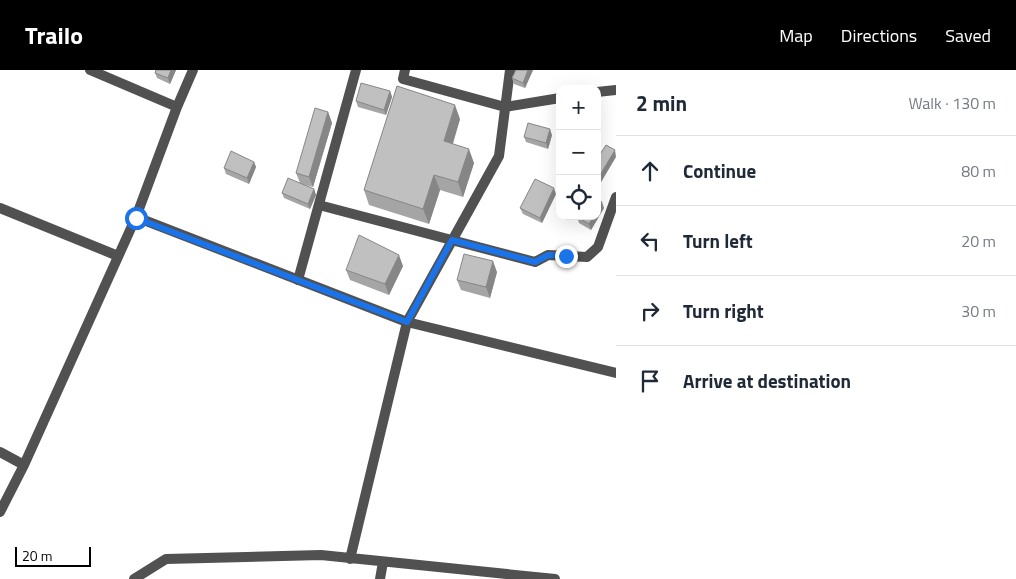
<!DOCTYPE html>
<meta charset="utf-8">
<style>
body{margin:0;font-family:"Titillium Web",sans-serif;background:#f2f2f3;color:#1f2937}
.controls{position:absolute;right:15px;top:15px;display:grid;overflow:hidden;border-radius:10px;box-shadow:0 5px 20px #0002}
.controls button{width:45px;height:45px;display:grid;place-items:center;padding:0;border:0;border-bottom:1px solid #e0e1e3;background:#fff;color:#1f2937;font:25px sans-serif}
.scale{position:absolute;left:15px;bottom:12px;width:76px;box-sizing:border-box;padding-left:5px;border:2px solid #000;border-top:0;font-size:14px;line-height:18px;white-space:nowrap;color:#000;-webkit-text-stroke:4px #fff;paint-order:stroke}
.stop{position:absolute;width:15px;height:15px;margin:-11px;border:4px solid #1a73e8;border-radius:50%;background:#fff}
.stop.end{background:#1a73e8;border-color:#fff;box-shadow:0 1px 5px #0008}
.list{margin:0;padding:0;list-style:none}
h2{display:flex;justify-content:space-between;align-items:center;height:65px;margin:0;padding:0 20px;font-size:21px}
h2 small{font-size:16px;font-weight:400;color:#747a83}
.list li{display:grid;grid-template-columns:32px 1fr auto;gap:15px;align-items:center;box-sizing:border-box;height:70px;padding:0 20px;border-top:1px solid #e0e1e3}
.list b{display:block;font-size:19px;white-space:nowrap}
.list em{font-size:16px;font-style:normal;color:#747a83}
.icon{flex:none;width:28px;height:28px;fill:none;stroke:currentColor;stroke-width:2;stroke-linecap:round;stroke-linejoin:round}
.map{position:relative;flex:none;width:616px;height:509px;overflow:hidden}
header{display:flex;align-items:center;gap:30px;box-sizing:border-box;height:70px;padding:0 25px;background:#000;color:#fff}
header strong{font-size:24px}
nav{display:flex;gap:28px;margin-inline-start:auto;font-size:18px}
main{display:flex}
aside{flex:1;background:#fff}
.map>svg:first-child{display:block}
</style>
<header>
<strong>Trailo</strong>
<nav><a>Map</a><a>Directions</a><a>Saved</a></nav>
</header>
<main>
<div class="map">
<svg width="616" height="509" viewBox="0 0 616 509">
<rect width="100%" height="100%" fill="#fff"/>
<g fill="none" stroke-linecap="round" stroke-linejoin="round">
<path stroke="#515151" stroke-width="10" d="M 405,0 L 403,9 L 505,37 L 560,28
M 597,22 L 616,20
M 319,135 L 535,192 L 548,185 L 587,187 L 598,177 L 616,127
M 298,210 L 356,0"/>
<path stroke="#515151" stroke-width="10" d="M 90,0 L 177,37
M 0,138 L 118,186
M 136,147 L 407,252 L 616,303
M 0,382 L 24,395
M 0,442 L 24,395 L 136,147 L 177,37 L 193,0
M 350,489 L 407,252 L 499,86 L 510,0
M 134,509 L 166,489 L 321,485 L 555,509
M 380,509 L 383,492"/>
</g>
<path fill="#a5a5a5" d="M 156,0 L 176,0 L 170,14 L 157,8 L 155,3 Z
M 516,0 L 533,0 L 525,18 L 514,14 L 512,8 Z
M 390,21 L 392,27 L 386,45 L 358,37 L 356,31 Z
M 328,42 L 332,53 L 313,117 L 301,114 L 314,119 L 316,125 L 310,139 L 284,128 L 282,123 L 300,113 L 296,103 Z
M 460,49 L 453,74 L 474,93 L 463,127 L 440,120 L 429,154 L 369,135 L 364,120 Z
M 552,65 L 548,79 L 526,72 L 524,67 Z
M 254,92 L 256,97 L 249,114 L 226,104 L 224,98 Z
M 556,124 L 542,153 L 523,144 L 520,138 Z
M 604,138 L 591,160 L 579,153 L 577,147 Z
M 403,196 L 389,225 L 350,210 L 346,200 Z
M 497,202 L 490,228 L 461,220 L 457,210 Z"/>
<path fill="#868686" d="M 171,0 L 176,0 L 170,14 L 168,8 Z
M 528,0 L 533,0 L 525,18 L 523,13 Z
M 390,21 L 392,27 L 386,45 L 384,40 Z
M 455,35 L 460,49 L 449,85 L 444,71 Z
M 328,42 L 332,53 L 313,117 L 309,107 Z
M 550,59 L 552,65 L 548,79 L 546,73 Z
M 469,79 L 474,93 L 463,127 L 458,112 Z
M 615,80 L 616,87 L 597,119 L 597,110 Z
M 254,92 L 256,97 L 249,114 L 247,108 Z
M 434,105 L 440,120 L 429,154 L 423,139 Z
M 554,118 L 556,124 L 542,153 L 540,148 Z
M 314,119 L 316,125 L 310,139 L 308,134 Z
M 602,132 L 604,138 L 591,160 L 589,154 L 594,146 L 597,146 L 597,140 Z
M 399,185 L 403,196 L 389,225 L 385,214 Z
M 493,191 L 497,202 L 490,228 L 486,217 Z"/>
<path fill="#c0c0c0" stroke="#868686" d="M 156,0 L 171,0 L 168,8 L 155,3 Z
M 516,0 L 528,0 L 523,13 L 512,8 Z
M 361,13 L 390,21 L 384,40 L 356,31 Z
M 397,16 L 455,35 L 444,71 L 469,79 L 458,112 L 434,105 L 423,139 L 364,120 Z
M 315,38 L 328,42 L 309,107 L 296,103 Z
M 528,53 L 550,59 L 546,73 L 524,67 Z
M 606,75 L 615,80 L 597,110 L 597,89 Z
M 231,81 L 254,92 L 247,108 L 224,98 Z
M 288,108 L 314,119 L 308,134 L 282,123 Z
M 535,109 L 554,118 L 540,148 L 520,138 Z
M 597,130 L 602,132 L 597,140 Z
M 578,146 L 594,146 L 589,154 L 577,147 Z
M 359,165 L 399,185 L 385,214 L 346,200 Z
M 464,184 L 493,191 L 486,217 L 457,210 Z"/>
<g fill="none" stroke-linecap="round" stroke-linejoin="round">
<path stroke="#1a73e8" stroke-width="6" d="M 136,148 L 407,252 L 452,170 L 535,192 L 548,185 L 566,186"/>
</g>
</svg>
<div class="controls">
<button>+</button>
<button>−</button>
<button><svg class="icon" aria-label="locate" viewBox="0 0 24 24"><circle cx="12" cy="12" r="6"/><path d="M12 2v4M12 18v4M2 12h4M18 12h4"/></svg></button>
</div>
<div class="scale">20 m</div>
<div class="stop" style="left:136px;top:148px"></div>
<div class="stop end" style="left:566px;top:186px"></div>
</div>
<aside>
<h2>2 min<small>Walk · 130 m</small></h2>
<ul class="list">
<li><svg class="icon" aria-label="ahead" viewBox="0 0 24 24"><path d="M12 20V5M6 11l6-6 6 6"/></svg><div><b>Continue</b></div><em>80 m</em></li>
<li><svg class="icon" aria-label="left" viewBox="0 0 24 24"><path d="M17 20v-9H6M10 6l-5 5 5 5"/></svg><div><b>Turn left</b></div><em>20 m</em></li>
<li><svg class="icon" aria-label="right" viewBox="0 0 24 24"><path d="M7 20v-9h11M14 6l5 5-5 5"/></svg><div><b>Turn right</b></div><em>30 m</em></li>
<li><svg class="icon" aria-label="arrive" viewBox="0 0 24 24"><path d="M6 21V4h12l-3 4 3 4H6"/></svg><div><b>Arrive at destination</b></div></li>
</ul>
</aside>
</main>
